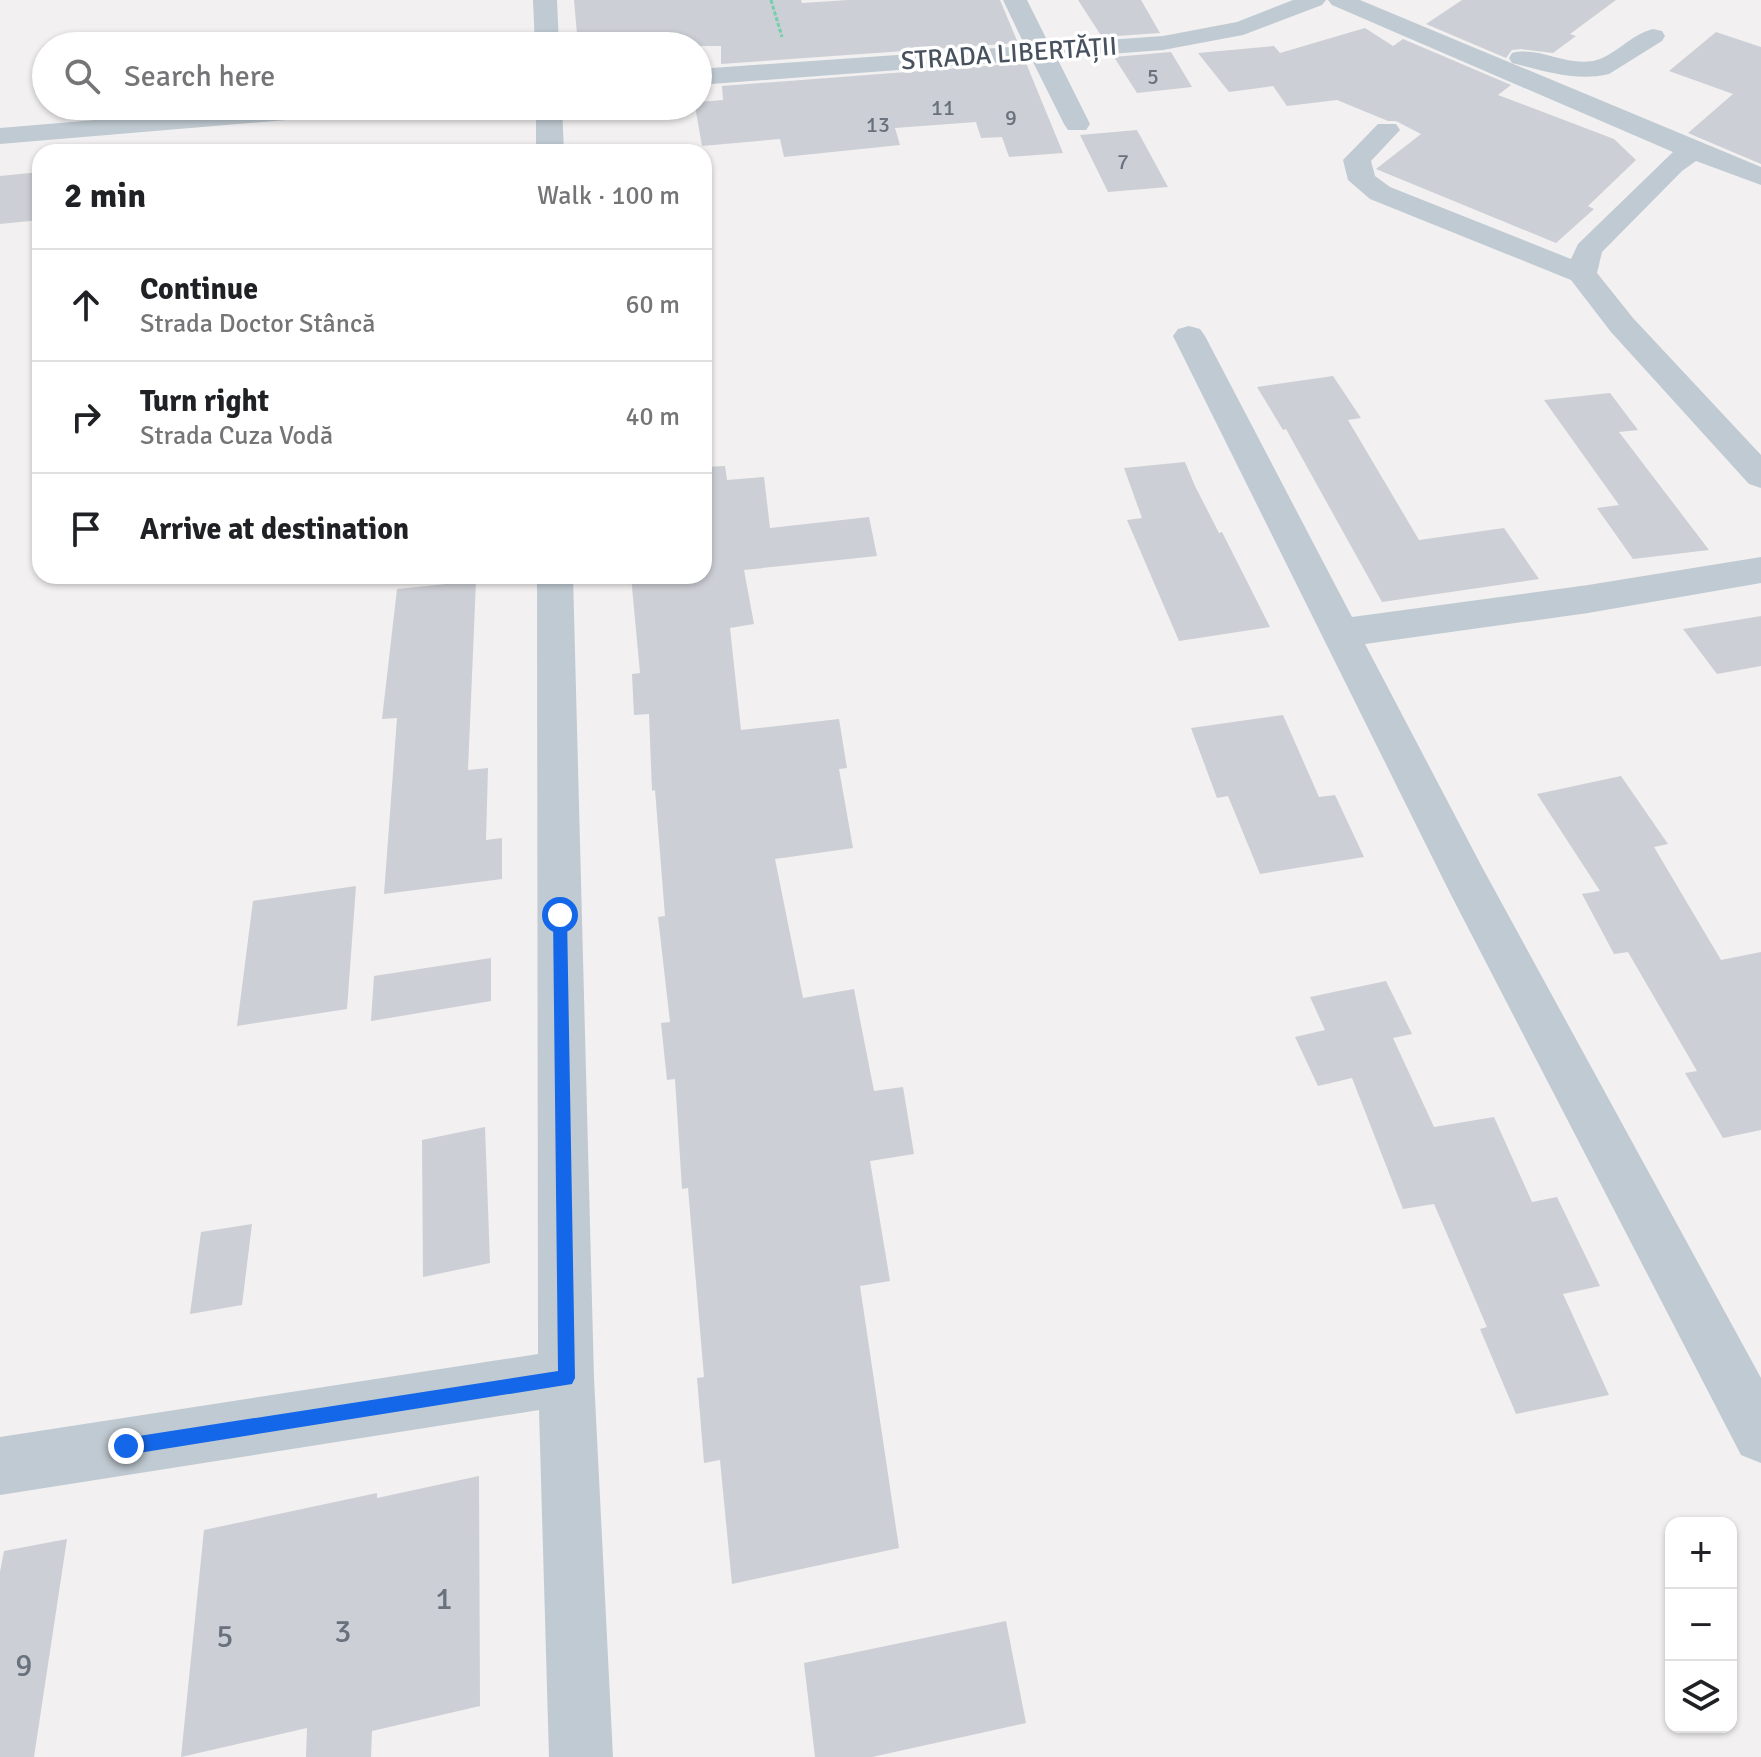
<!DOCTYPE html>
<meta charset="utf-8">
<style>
body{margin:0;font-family:Signika,sans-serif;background:#f6f6f6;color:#202124}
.controls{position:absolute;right:24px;bottom:24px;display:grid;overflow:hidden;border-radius:16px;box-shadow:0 2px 6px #0004}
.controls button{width:72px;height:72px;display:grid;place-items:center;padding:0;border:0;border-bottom:2px solid #e0e0e0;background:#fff;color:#202124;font:40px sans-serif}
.stop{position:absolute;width:24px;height:24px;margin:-18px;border:6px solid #1467e8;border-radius:50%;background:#fff}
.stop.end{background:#1467e8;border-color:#fff;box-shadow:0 2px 8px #0008}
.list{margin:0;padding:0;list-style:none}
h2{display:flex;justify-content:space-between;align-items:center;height:104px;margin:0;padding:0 32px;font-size:34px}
h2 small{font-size:26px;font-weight:400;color:#757577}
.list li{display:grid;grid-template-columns:52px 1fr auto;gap:24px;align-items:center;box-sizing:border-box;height:112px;padding:0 32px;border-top:2px solid #e0e0e0}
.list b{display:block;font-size:30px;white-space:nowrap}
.list p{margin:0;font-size:26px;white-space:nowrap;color:#757577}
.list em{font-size:26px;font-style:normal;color:#757577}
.icon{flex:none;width:44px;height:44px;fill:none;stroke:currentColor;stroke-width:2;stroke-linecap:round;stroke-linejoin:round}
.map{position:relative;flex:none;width:1761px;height:1757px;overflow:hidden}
.search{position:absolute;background:#fff;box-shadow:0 2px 6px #0004;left:32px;top:32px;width:680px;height:88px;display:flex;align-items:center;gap:20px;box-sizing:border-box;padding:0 28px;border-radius:44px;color:#757577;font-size:30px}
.panel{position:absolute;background:#fff;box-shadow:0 2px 6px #0004;left:32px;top:144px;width:680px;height:440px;border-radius:24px}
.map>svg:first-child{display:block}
</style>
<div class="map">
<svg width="1761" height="1757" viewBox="0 0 1761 1757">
<rect width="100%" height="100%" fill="#f2f0f0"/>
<path fill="#cccfd5" d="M 574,0 L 801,0 L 802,3 L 848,0 L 1000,0 L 1018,43 L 721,64 L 721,46 L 578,46 Z
M 1078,0 L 1141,0 L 1160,33 L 1102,37 Z
M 1462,0 L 1616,0 L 1570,34 L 1576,36 L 1553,53 L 1521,49 L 1512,50 L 1506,58 L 1426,24 Z
M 1365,28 L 1393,46 L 1403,39 L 1511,85 L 1498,95 L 1614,139 L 1636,160 L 1588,206 L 1594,209 L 1556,243 L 1376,169 L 1421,134 L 1396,121 L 1388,121 L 1337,100 L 1287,106 L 1273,86 L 1229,92 L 1198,53 L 1274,46 L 1280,53 Z
M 1716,32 L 1761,47 L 1761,164 L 1688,133 L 1733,94 L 1669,71 Z
M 1171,52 L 1192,87 L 1137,93 L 1114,57 Z
M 1026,63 L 1063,153 L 1009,157 L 1002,137 L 981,138 L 976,122 L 895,128 L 900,145 L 784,157 L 780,139 L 702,146 L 695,106 L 698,102 L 723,100 L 722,86 Z
M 1137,130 L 1168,187 L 1108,192 L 1080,135 Z
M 40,172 L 40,220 L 0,224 L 0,176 Z
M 1333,376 L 1361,418 L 1348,420 L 1419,540 L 1504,528 L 1539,579 L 1382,602 L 1286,429 L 1283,430 L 1257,387 Z
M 1610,393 L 1638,430 L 1619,432 L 1709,550 L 1633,559 L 1597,508 L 1619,505 L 1544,400 Z
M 1185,462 L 1195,486 L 1219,533 L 1222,532 L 1270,627 L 1179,641 L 1127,520 L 1142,518 L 1124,468 Z
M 725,466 L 727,480 L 764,477 L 770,528 L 869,517 L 877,556 L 744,570 L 754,624 L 730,628 L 741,730 L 839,719 L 847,768 L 839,769 L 853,848 L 775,859 L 803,998 L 854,989 L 874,1091 L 903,1087 L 914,1154 L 870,1161 L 890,1281 L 860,1286 L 899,1548 L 732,1584 L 720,1460 L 704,1463 L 697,1378 L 704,1377 L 688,1188 L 682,1189 L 675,1079 L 667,1080 L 661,1023 L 670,1022 L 658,917 L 665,916 L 655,790 L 652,791 L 649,714 L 634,715 L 632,674 L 640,673 L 631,576 L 704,576 L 704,467 Z
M 476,581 L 468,770 L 488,768 L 486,840 L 502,838 L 502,879 L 384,894 L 397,718 L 382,719 L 397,589 Z
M 1761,616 L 1761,666 L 1717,674 L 1683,629 Z
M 1283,715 L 1319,797 L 1335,795 L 1364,857 L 1260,874 L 1228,796 L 1217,798 L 1191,728 Z
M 1621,776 L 1668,844 L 1654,847 L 1721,960 L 1761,952 L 1761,1130 L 1723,1138 L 1685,1073 L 1697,1071 L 1628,952 L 1614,954 L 1582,894 L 1600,891 L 1537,794 Z
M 356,886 L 347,1009 L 237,1026 L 253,901 Z
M 491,958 L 491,1001 L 371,1021 L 374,976 Z
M 1386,981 L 1412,1034 L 1393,1038 L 1434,1127 L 1494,1117 L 1532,1202 L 1557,1197 L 1600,1286 L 1563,1294 L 1609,1395 L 1516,1414 L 1480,1329 L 1487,1327 L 1434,1204 L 1403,1209 L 1352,1078 L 1318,1086 L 1295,1037 L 1325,1030 L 1310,997 Z
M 485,1127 L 490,1263 L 423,1277 L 422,1140 Z
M 252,1224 L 242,1305 L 190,1314 L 201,1232 Z
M 479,1476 L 480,1706 L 372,1731 L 371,1757 L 306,1757 L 307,1728 L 181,1757 L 204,1530 L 377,1493 L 377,1498 Z
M 67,1539 L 34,1757 L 0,1757 L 0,1572 L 4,1551 Z
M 1006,1621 L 1026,1723 L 872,1757 L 815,1757 L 804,1663 Z"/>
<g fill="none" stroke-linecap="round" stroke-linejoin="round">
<path stroke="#75d0a7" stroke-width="3" stroke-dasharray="4 2" stroke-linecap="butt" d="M 771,0 L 782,37"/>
<path fill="#c0cad2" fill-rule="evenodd" d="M 533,0 L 557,0 L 559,46 L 535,46 Z
M 1003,0 L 1027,0 L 1049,44 L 1163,36 L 1237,22 L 1293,0 L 1326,0 L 1322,5 L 1243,35 L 1163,50 L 1057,58 L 1090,124 L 1086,130 L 1068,130 L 1064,124 L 1032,60 L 698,85 L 698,69 L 1025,46 Z
M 1328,0 L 1360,0 L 1761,167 L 1761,185 L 1696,161 L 1682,171 L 1602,252 L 1597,273 L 1633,318 L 1761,455 L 1761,488 L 1749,484 L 1611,332 L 1571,280 L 1370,199 L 1348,180 L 1343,160 L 1378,124 L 1396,124 L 1400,130 L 1371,161 L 1375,176 L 1390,187 L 1571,259 L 1578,244 L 1673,152 L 1332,5 Z
M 1653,29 L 1662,31 L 1665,36 L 1662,41 L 1609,74 C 1576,82 1544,71 1512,63 L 1509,58 L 1512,53 C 1538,46 1565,66 1593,61 C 1614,57 1631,34 1653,29 Z
M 263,106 L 370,106 L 366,112 L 357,114 L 0,144 L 0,128 Z
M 536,106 L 562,106 L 564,152 L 536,152 Z
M 1189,326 L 1200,329 L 1205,336 L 1352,617 L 1588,585 L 1761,557 L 1761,583 L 1588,613 L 1365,644 L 1482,867 L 1761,1378 L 1761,1463 L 1741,1455 L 1450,893 L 1173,336 L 1178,329 Z
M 537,576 L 573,576 L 594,1378 L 613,1757 L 549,1757 L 539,1410 L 0,1495 L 0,1437 L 538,1354 Z"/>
</g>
<path fill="#1467e8" d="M 560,910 L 567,915 L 575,1378 L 572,1384 L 126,1455 L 120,1452 L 117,1446 L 120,1440 L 126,1438 L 558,1371 L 553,915 Z"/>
<g text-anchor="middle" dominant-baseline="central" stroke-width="7" stroke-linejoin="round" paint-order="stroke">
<g font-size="22" fill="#68717c">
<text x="1153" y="76">5</text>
<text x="943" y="107">11</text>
<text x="1011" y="117">9</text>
<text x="878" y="124">13</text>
<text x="1123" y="161">7</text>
</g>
<g font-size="26" fill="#47525e" stroke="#fff">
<text transform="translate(1009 54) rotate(-4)">STRADA LIBERTĂȚII</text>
</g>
<g font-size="32" fill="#68717c">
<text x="444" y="1598">1</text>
<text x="343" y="1631">3</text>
<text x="225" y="1636">5</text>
<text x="24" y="1665">9</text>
</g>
</g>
</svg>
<div class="controls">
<button>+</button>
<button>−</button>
<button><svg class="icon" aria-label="layers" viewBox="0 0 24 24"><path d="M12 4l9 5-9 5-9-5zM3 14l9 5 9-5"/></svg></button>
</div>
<div class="stop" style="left:560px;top:915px"></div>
<div class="stop end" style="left:126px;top:1446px"></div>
<div class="search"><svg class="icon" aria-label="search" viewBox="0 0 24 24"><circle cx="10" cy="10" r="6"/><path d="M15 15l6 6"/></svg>Search here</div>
<section class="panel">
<h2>2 min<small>Walk · 100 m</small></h2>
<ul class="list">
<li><svg class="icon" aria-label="ahead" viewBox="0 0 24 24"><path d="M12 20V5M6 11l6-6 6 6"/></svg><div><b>Continue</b><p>Strada Doctor Stâncă</p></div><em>60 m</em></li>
<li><svg class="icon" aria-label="right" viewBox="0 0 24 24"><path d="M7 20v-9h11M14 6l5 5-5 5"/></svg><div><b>Turn right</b><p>Strada Cuza Vodă</p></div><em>40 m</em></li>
<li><svg class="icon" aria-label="arrive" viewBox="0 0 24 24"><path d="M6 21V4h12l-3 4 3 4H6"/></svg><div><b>Arrive at destination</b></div></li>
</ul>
</section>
</div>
